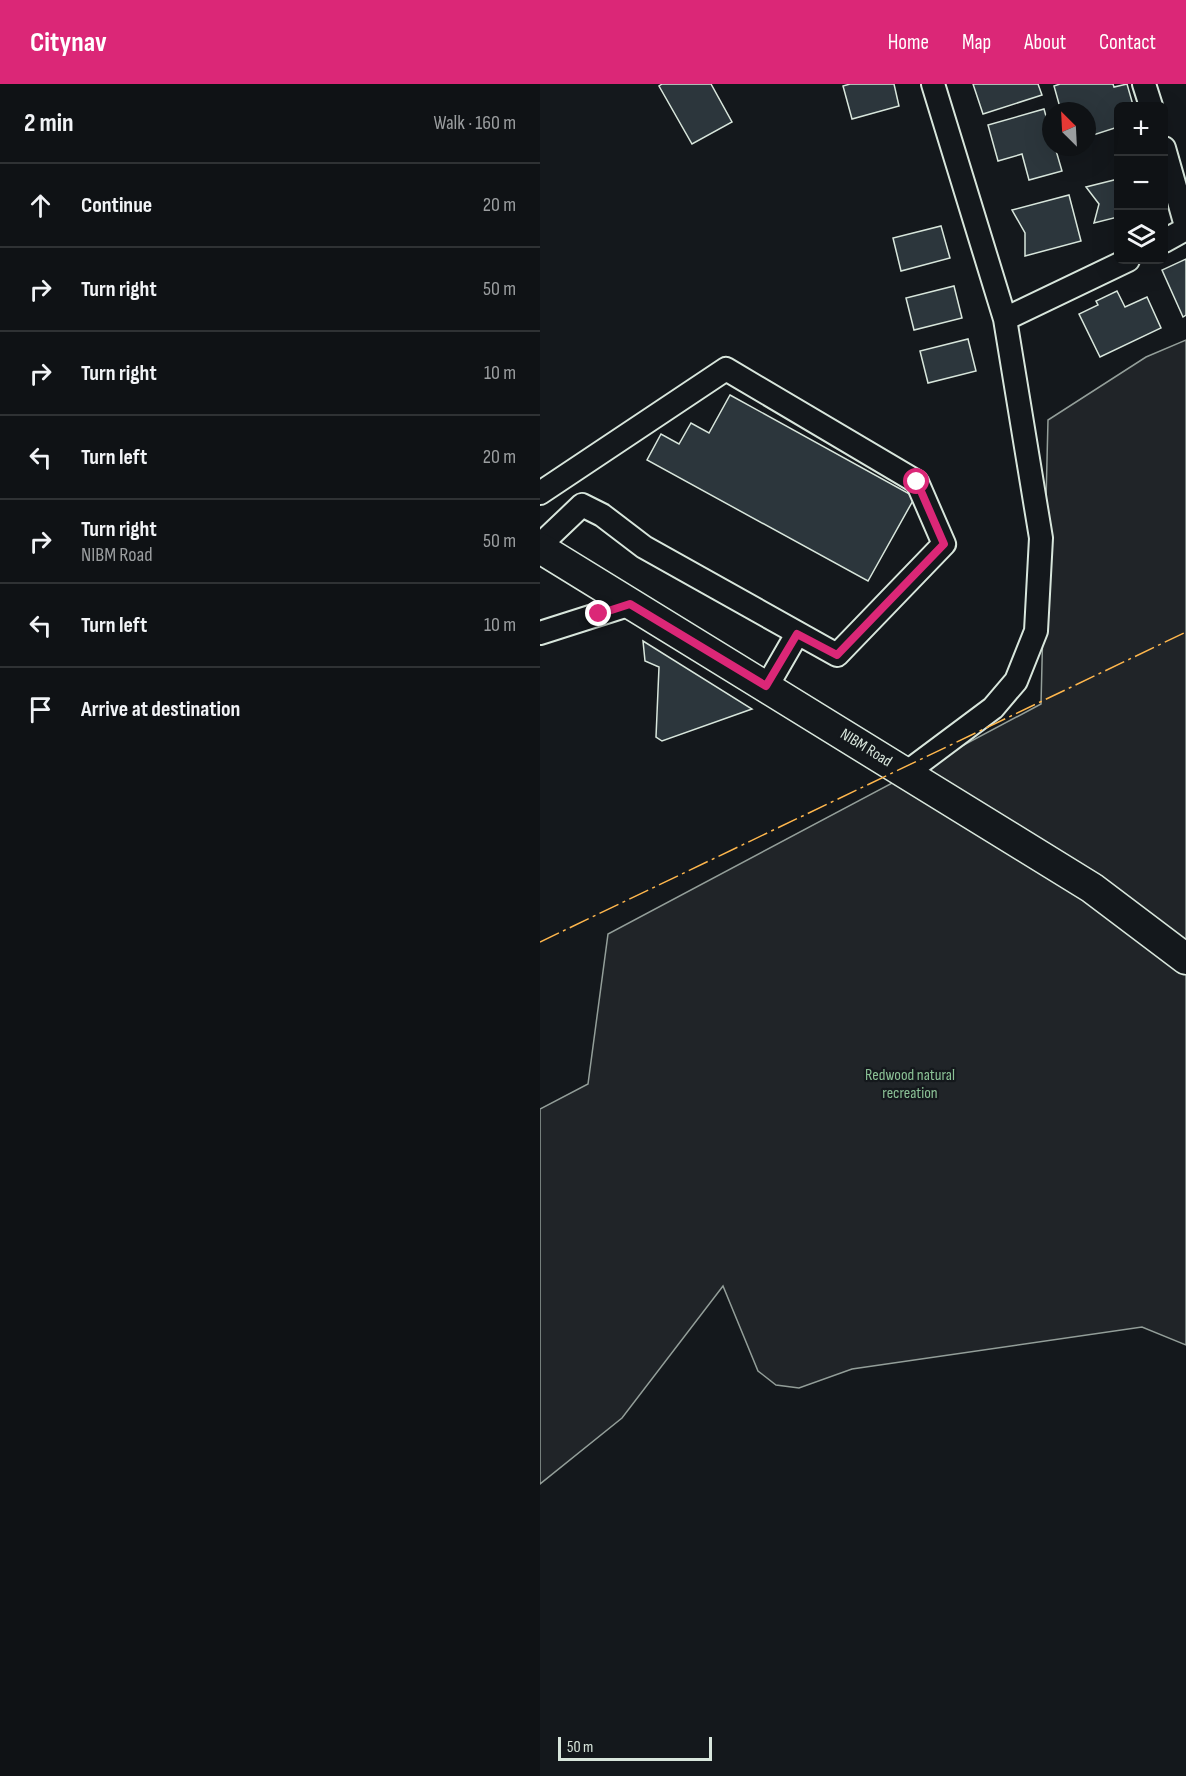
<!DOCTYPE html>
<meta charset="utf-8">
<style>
body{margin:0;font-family:"Sofia Sans Condensed",sans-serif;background:#1d2022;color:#f1f3f6}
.controls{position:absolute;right:18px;top:18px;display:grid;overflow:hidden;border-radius:9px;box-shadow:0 6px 24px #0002}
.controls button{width:54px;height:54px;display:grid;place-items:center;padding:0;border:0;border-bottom:2px solid #2f3234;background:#0f1215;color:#f1f3f6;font:30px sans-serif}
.compass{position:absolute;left:502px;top:18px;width:54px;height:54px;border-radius:50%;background:#0f1215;box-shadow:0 6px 24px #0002;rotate:336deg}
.scale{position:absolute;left:18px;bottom:15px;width:154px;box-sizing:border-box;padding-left:6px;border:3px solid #d8e6dc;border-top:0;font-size:16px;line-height:21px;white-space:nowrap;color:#d8e6dc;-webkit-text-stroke:4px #14181c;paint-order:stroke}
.stop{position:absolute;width:18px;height:18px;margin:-14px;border:4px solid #db2777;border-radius:50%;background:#fff}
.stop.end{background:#db2777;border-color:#fff;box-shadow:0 2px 6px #0008}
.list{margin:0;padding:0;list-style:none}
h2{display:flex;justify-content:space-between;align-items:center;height:78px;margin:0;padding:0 24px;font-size:26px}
h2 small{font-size:20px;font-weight:400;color:#9b9ea0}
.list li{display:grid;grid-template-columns:39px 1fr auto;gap:18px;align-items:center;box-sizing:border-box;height:84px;padding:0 24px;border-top:2px solid #2f3234}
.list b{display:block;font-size:22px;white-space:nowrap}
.list p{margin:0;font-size:20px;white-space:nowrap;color:#9b9ea0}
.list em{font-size:20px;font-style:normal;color:#9b9ea0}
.icon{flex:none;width:33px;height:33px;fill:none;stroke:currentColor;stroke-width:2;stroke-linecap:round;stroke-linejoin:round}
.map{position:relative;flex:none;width:646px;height:1692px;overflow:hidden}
header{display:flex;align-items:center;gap:36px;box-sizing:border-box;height:84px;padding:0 30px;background:#db2777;color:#fff}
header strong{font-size:28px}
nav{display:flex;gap:33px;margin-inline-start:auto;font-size:21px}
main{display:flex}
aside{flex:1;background:#0f1215}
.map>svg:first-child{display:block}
</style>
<header>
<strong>Citynav</strong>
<nav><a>Home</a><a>Map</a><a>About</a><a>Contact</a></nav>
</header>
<main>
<aside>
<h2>2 min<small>Walk · 160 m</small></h2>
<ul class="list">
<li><svg class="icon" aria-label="ahead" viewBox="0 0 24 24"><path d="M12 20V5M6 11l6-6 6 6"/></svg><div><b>Continue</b></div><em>20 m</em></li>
<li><svg class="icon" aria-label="right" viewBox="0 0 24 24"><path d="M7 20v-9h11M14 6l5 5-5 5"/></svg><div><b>Turn right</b></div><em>50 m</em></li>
<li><svg class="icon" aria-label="right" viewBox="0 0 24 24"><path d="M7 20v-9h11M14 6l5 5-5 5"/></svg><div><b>Turn right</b></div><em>10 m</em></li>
<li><svg class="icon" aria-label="left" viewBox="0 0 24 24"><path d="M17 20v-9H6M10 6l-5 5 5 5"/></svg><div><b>Turn left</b></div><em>20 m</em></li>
<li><svg class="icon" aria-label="right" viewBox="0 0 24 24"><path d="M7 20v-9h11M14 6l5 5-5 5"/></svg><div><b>Turn right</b><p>NIBM Road</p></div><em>50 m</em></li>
<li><svg class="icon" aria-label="left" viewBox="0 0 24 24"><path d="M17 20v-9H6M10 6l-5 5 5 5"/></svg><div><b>Turn left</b></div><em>10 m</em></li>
<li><svg class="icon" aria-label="arrive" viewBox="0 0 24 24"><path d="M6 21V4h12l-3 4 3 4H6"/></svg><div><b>Arrive at destination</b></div></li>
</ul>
</aside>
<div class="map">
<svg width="646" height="1692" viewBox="0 0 646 1692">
<rect width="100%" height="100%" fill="#14181c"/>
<path fill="#202428" stroke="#939e99" stroke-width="1.5" d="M 646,256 L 646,1261 L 602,1243 L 312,1285 L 259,1304 L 236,1301 L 218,1287 L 183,1202 L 82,1334 L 0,1400 L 0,1025 L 48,1000 L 68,850 L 501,620 L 508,336 L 606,273 Z"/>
<path fill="#2c363c" stroke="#d8e6dc" stroke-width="1.5" d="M 122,0 L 171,0 L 192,38 L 152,60 L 119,2 Z
M 310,0 L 354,0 L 359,22 L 312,35 L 303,2 Z
M 433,0 L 498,0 L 502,11 L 443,30 Z
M 520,0 L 573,0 L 574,3 L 587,0 L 593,21 L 578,22 L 578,43 L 547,53 L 547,27 L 521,27 L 514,2 Z
M 504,25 L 511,50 L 511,63 L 515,63 L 522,87 L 489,96 L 482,70 L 458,77 L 448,41 Z
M 578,95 L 578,133 L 554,139 L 559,120 L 546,103 Z
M 529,111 L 541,157 L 485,172 L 485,149 L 472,126 Z
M 401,142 L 410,174 L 361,187 L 353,154 Z
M 646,175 L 646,231 L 643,233 L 622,186 Z
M 414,202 L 422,234 L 374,246 L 366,214 Z
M 577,207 L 585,223 L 607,213 L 621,244 L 560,273 L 539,230 L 558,221 L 556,217 Z
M 428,255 L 436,287 L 388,299 L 380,267 Z
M 190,311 L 375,413 L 328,497 L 107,376 L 121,350 L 139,360 L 151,339 L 169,349 Z
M 103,557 L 212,625 L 122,657 L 116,653 L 119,583 L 105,577 Z"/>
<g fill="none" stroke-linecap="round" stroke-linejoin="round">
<g stroke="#d8e6dc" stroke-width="26">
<path id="minor" d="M 604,0 L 611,22
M 624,64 L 646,142
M 624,157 L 646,145
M 465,235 L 588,176
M 0,409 L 186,285 L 377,398 L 404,460 L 297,571 L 104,463 L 62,431 L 42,421 L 0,461
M 0,549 L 91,520
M 227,602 L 257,550
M 366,689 L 453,624 L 476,597 L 496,547 L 501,454 L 465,235 L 393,0"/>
</g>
<g stroke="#d8e6dc" stroke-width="33">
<path id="major" d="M 0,464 L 552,804 L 646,875"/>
</g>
<use href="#minor" stroke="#14181c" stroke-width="22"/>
<use href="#major" stroke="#14181c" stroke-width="30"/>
<path stroke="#ffb74d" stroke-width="1.5" stroke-dasharray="21 4.5 3 4.5" stroke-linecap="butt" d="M 0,858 L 646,548"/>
</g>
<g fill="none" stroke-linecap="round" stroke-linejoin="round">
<path stroke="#db2777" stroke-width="8" d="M 59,530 L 90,520 L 226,602 L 257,550 L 297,571 L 404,460 L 377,398"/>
</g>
<g text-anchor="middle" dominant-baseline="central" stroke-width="4.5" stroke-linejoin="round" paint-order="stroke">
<g font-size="16" fill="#d8e6dc" stroke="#14181c">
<text transform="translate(326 664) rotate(32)">NIBM Road</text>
</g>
<g font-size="16" fill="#8ac095" stroke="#14181c">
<text x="370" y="991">Redwood natural<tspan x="370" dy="18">recreation</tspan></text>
</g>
</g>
</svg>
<div class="controls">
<button>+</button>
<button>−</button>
<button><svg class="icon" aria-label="layers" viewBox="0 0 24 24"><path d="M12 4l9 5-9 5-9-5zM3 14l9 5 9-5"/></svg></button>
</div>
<svg class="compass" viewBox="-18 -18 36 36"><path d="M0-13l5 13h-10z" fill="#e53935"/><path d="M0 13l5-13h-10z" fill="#9b9ea0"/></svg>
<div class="scale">50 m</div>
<div class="stop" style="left:377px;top:398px"></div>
<div class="stop end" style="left:59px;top:530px"></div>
</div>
</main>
